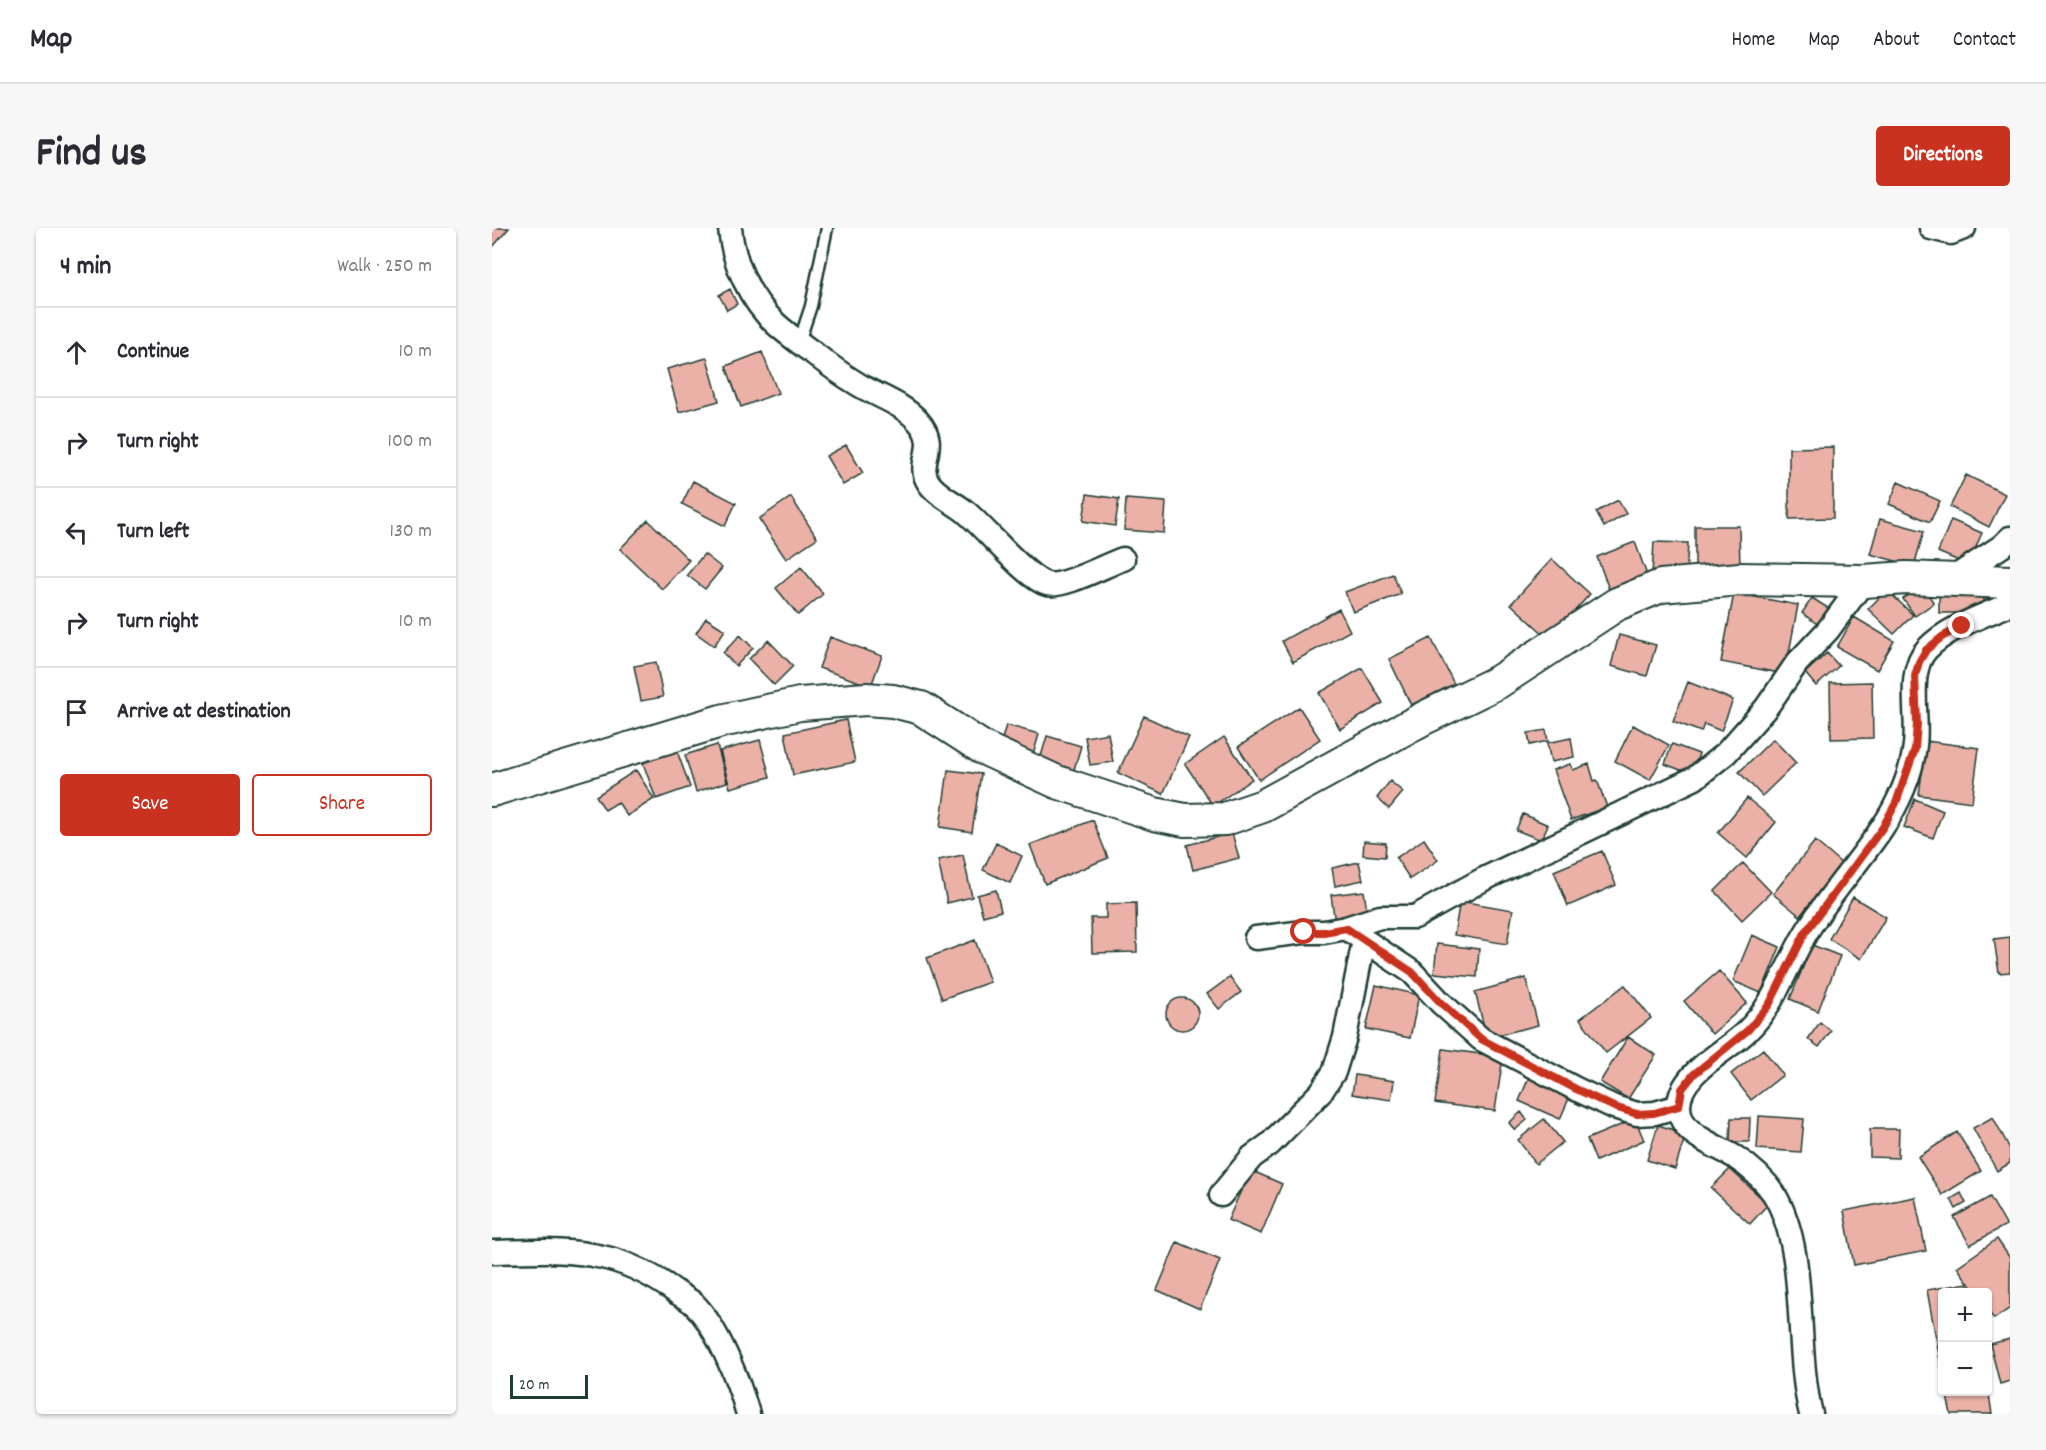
<!DOCTYPE html>
<meta charset="utf-8">
<style>
body{margin:0;font-family:Dekko,sans-serif;background:#f7f7f7;color:#2b2b33}
.controls{position:absolute;right:18px;bottom:18px;display:grid;overflow:hidden;border-radius:6px;box-shadow:0 2px 4px #0004}
.controls button{width:54px;height:54px;display:grid;place-items:center;padding:0;border:0;border-bottom:2px solid #e1e1e2;background:#fff;color:#2b2b33;font:30px sans-serif}
.scale{position:absolute;left:18px;bottom:15px;width:78px;box-sizing:border-box;padding-left:6px;border:3px solid #1f3d34;border-top:0;font-size:16px;line-height:21px;white-space:nowrap;color:#1f3d34;-webkit-text-stroke:4px #fff;paint-order:stroke}
.stop{position:absolute;width:18px;height:18px;margin:-14px;border:4px solid #c8321e;border-radius:50%;background:#fff}
.stop.end{background:#c8321e;border-color:#fff;box-shadow:0 2px 6px #0008}
.list{margin:0;padding:0;list-style:none}
h2{display:flex;justify-content:space-between;align-items:center;height:78px;margin:0;padding:0 24px;font-size:26px}
h2 small{font-size:20px;font-weight:400;color:#7c7c81}
.list li{display:grid;grid-template-columns:39px 1fr auto;gap:18px;align-items:center;box-sizing:border-box;height:90px;padding:0 24px;border-top:2px solid #e1e1e2}
.list b{display:block;font-size:22px;white-space:nowrap}
.list em{font-size:20px;font-style:normal;color:#7c7c81}
.actions{display:flex;gap:12px;padding:18px 24px}
.actions a{flex:1;padding:14px 0;border:2px solid #c8321e;border-radius:6px;text-align:center;font-size:21px;color:#c8321e}
.actions .main{background:#c8321e;color:#fff}
.icon{flex:none;width:33px;height:33px;fill:none;stroke:currentColor;stroke-width:2;stroke-linecap:round;stroke-linejoin:round}
.map{position:relative;flex:none;width:1518px;height:1186px;overflow:hidden;border-radius:6px}
header{display:flex;align-items:center;gap:36px;box-sizing:border-box;height:84px;padding:0 30px;background:#fff;border-bottom:2px solid #e1e1e2}
header strong{font-size:28px}
nav{display:flex;gap:33px;margin-inline-start:auto;font-size:21px}
.intro{display:flex;align-items:center;justify-content:space-between;box-sizing:border-box;height:144px;padding:0 36px}
h1{margin:0;font-size:42px}
.button{padding:15px 27px;border-radius:6px;background:#c8321e;color:#fff;font-size:21px;font-weight:700}
main{display:flex;gap:36px;padding:0 36px}
aside{flex:1;background:#fff;border-radius:6px;box-shadow:0 2px 4px #0004}
.map>svg:first-child{display:block}
</style>
<header>
<strong>Map</strong>
<nav><a>Home</a><a>Map</a><a>About</a><a>Contact</a></nav>
</header>
<div class="intro"><h1>Find us</h1><a class="button">Directions</a></div>
<main>
<aside>
<h2>4 min<small>Walk · 250 m</small></h2>
<ul class="list">
<li><svg class="icon" aria-label="ahead" viewBox="0 0 24 24"><path d="M12 20V5M6 11l6-6 6 6"/></svg><div><b>Continue</b></div><em>10 m</em></li>
<li><svg class="icon" aria-label="right" viewBox="0 0 24 24"><path d="M7 20v-9h11M14 6l5 5-5 5"/></svg><div><b>Turn right</b></div><em>100 m</em></li>
<li><svg class="icon" aria-label="left" viewBox="0 0 24 24"><path d="M17 20v-9H6M10 6l-5 5 5 5"/></svg><div><b>Turn left</b></div><em>130 m</em></li>
<li><svg class="icon" aria-label="right" viewBox="0 0 24 24"><path d="M7 20v-9h11M14 6l5 5-5 5"/></svg><div><b>Turn right</b></div><em>10 m</em></li>
<li><svg class="icon" aria-label="arrive" viewBox="0 0 24 24"><path d="M6 21V4h12l-3 4 3 4H6"/></svg><div><b>Arrive at destination</b></div></li>
</ul>
<div class="actions"><a class="main">Save</a><a>Share</a></div>
</aside>
<div class="map">
<svg width="1518" height="1186" viewBox="0 0 1518 1186">
<rect width="100%" height="100%" fill="#fff"/>
<filter id="ink" filterUnits="userSpaceOnUse"><feTurbulence type="fractalNoise" baseFrequency=".0167" numOctaves="2"/><feDisplacementMap in="SourceGraphic" scale="12" xChannelSelector="R" yChannelSelector="G"/><feConvolveMatrix kernelMatrix="1 2 1 2 8 2 1 2 1" color-interpolation-filters="sRGB"/></filter>
<g filter="url(#ink)">
<path fill="#ebb1a6" stroke="#1f3d34" stroke-width="1.5" d="M 0,0 L 17,0 L 0,20 Z
M 238,61 L 245,76 L 235,82 L 227,67 Z
M 270,124 L 286,165 L 249,179 L 234,138 Z
M 215,130 L 227,173 L 187,184 L 175,141 Z
M 354,217 L 371,245 L 351,257 L 334,228 Z
M 1341,219 L 1341,290 L 1297,291 L 1297,220 Z
M 1474,247 L 1513,266 L 1497,299 L 1458,279 Z
M 201,253 L 244,275 L 233,298 L 190,276 Z
M 1406,254 L 1448,273 L 1438,294 L 1397,276 Z
M 595,266 L 627,271 L 623,298 L 591,293 Z
M 299,269 L 325,310 L 294,331 L 267,291 Z
M 634,271 L 674,274 L 672,305 L 632,302 Z
M 1126,272 L 1134,286 L 1112,299 L 1104,284 Z
M 1388,291 L 1432,303 L 1422,338 L 1378,326 Z
M 156,292 L 197,332 L 170,361 L 128,321 Z
M 1459,292 L 1490,305 L 1476,337 L 1446,324 Z
M 1203,298 L 1247,298 L 1248,342 L 1203,343 Z
M 1143,314 L 1156,350 L 1118,364 L 1105,329 Z
M 1162,314 L 1196,315 L 1194,348 L 1160,346 Z
M 212,326 L 230,340 L 213,361 L 195,347 Z
M 1060,331 L 1098,366 L 1057,411 L 1019,376 Z
M 309,339 L 331,366 L 306,387 L 284,360 Z
M 901,346 L 909,366 L 861,384 L 853,364 Z
M 1430,358 L 1442,375 L 1423,388 L 1411,371 Z
M 1395,362 L 1421,387 L 1402,406 L 1376,381 Z
M 1242,365 L 1306,377 L 1293,446 L 1229,434 Z
M 1447,365 L 1492,365 L 1492,385 L 1447,385 Z
M 1320,370 L 1339,382 L 1328,398 L 1310,385 Z
M 847,381 L 858,403 L 801,434 L 790,413 Z
M 1362,389 L 1402,413 L 1385,442 L 1345,419 Z
M 214,390 L 233,402 L 222,418 L 204,405 Z
M 248,407 L 261,420 L 244,438 L 231,425 Z
M 1127,407 L 1164,417 L 1155,448 L 1119,438 Z
M 338,409 L 390,428 L 379,458 L 327,440 Z
M 939,410 L 962,456 L 919,477 L 897,431 Z
M 276,412 L 301,438 L 282,457 L 257,431 Z
M 1335,425 L 1347,438 L 1324,458 L 1313,445 Z
M 164,434 L 171,469 L 149,473 L 142,438 Z
M 870,440 L 891,475 L 848,501 L 827,465 Z
M 1196,454 L 1241,472 L 1229,503 L 1212,496 L 1209,504 L 1181,493 Z
M 1380,454 L 1381,510 L 1339,511 L 1338,455 Z
M 807,479 L 828,511 L 767,552 L 746,519 Z
M 652,488 L 697,509 L 671,566 L 626,545 Z
M 354,492 L 363,534 L 301,547 L 293,505 Z
M 514,497 L 547,506 L 540,531 L 507,522 Z
M 1141,497 L 1177,517 L 1158,552 L 1123,533 Z
M 1054,502 L 1056,513 L 1038,517 L 1036,505 Z
M 616,505 L 621,534 L 598,537 L 593,509 Z
M 555,508 L 589,518 L 581,545 L 547,535 Z
M 732,509 L 760,551 L 721,578 L 693,536 Z
M 1079,510 L 1082,529 L 1059,534 L 1055,515 Z
M 1281,511 L 1304,535 L 1270,568 L 1247,544 Z
M 268,512 L 278,549 L 238,560 L 228,523 Z
M 1434,513 L 1487,520 L 1480,574 L 1427,567 Z
M 1180,516 L 1207,526 L 1199,546 L 1173,536 Z
M 225,517 L 235,554 L 204,564 L 193,527 Z
M 185,523 L 198,559 L 164,571 L 151,535 Z
M 1078,536 L 1081,542 L 1097,536 L 1102,553 L 1105,552 L 1115,579 L 1079,592 L 1061,542 Z
M 144,542 L 162,571 L 135,588 L 126,574 L 113,582 L 104,568 Z
M 456,542 L 489,546 L 480,604 L 448,599 Z
M 898,553 L 911,564 L 897,581 L 885,570 Z
M 1255,570 L 1284,594 L 1255,630 L 1226,605 Z
M 1423,571 L 1451,583 L 1441,610 L 1412,599 Z
M 1031,586 L 1056,597 L 1049,612 L 1024,602 Z
M 601,592 L 616,630 L 553,656 L 538,617 Z
M 740,605 L 747,630 L 701,642 L 695,617 Z
M 932,611 L 946,632 L 918,651 L 904,630 Z
M 872,613 L 894,615 L 893,629 L 871,627 Z
M 1323,613 L 1349,635 L 1308,688 L 1281,666 Z
M 504,615 L 530,628 L 518,655 L 491,642 Z
M 1110,623 L 1124,657 L 1076,678 L 1062,643 Z
M 471,627 L 480,669 L 455,675 L 446,632 Z
M 867,634 L 871,652 L 843,658 L 840,640 Z
M 1251,635 L 1279,664 L 1250,692 L 1223,663 Z
M 504,662 L 509,683 L 491,688 L 485,667 Z
M 872,663 L 876,690 L 843,695 L 839,667 Z
M 1361,669 L 1394,689 L 1369,731 L 1337,711 Z
M 968,673 L 1021,682 L 1015,716 L 962,707 Z
M 644,675 L 645,724 L 600,725 L 599,690 L 614,690 L 614,676 Z
M 1260,707 L 1288,719 L 1269,765 L 1241,753 Z
M 1518,709 L 1518,744 L 1507,745 L 1502,711 Z
M 483,712 L 498,754 L 450,771 L 435,730 Z
M 945,716 L 987,721 L 985,749 L 942,745 Z
M 1320,717 L 1348,728 L 1326,783 L 1298,771 Z
M 1227,743 L 1255,775 L 1220,806 L 1192,773 Z
M 738,749 L 749,764 L 727,781 L 715,766 Z
M 1034,750 L 1046,797 L 995,810 L 983,764 Z
M 884,757 L 927,767 L 918,810 L 874,801 Z
M 1133,757 L 1159,790 L 1114,825 L 1088,791 Z
M674 786a16 16 0 1 1 32 0a16 16 0 1 1-32 0Z
M 1328,794 L 1339,803 L 1327,819 L 1316,811 Z
M 1136,809 L 1164,827 L 1136,871 L 1108,854 Z
M 951,821 L 1011,829 L 1003,883 L 943,875 Z
M 1271,821 L 1291,847 L 1259,872 L 1239,846 Z
M 863,847 L 902,853 L 899,872 L 860,866 Z
M 1037,849 L 1079,866 L 1068,891 L 1027,873 Z
M 1029,884 L 1035,892 L 1023,902 L 1017,895 Z
M 1267,888 L 1312,891 L 1309,924 L 1265,921 Z
M 1501,889 L 1518,921 L 1518,935 L 1505,943 L 1481,900 Z
M 1239,890 L 1258,890 L 1257,914 L 1238,914 Z
M 1052,891 L 1071,914 L 1044,936 L 1026,912 Z
M 1143,891 L 1152,912 L 1104,933 L 1095,911 Z
M 1166,897 L 1194,906 L 1183,941 L 1155,932 Z
M 1378,901 L 1407,901 L 1406,930 L 1378,929 Z
M 1465,904 L 1489,943 L 1450,967 L 1426,929 Z
M 1238,941 L 1276,976 L 1258,996 L 1219,960 Z
M 758,942 L 790,956 L 769,1006 L 736,992 Z
M 1469,965 L 1474,975 L 1464,981 L 1459,971 Z
M 1423,969 L 1434,1023 L 1362,1037 L 1352,983 Z
M 1498,969 L 1514,997 L 1478,1017 L 1462,989 Z
M 1505,1011 L 1518,1030 L 1518,1080 L 1502,1091 L 1496,1083 L 1496,1064 L 1483,1064 L 1465,1039 Z
M 685,1014 L 728,1032 L 708,1081 L 665,1062 Z
M 1475,1055 L 1477,1064 L 1450,1064 L 1450,1143 L 1435,1062 Z
M 1518,1111 L 1518,1153 L 1508,1156 L 1498,1116 Z
M 1496,1160 L 1500,1186 L 1459,1186 L 1454,1164 L 1496,1164 Z"/>
<g fill="none" stroke-linecap="round" stroke-linejoin="round">
<g stroke="#1f3d34" stroke-width="15">
<path id="lane" d="M 307,114 L 319,78 L 335,0"/>
</g>
<g stroke="#1f3d34" stroke-width="27">
<path id="street" d="M 238,0 C 241,35 258,72 284,96 C 295,106 308,115 320,124 C 334,135 349,146 364,155 C 384,168 410,175 426,193 C 448,217 425,233 435,252 C 442,266 462,274 474,284 C 493,300 534,350 555,356 C 572,360 613,337 631,331
M 1439,0 L 1459,5 L 1472,0
M 1460,351 L 1510,318 L 1518,310
M 854,700 L 920,744 L 949,775 L 989,811 L 1084,861 L 1122,879 L 1145,886 L 1163,885 L 1187,878
M 764,710 L 812,704 L 832,704 L 854,700 L 888,689 L 923,689 L 990,652 L 1203,550 L 1234,525 L 1274,480 L 1305,435 L 1336,402 L 1372,353
M 729,967 L 760,929 L 778,916 L 829,864 L 842,844 L 853,809 L 872,712
M 0,1024 C 33,1023 68,1021 100,1027 C 133,1032 161,1047 187,1066 C 192,1069 198,1072 202,1076 C 226,1100 247,1154 256,1186
M 1319,1186 C 1302,1119 1317,1024 1282,966 C 1272,951 1258,939 1243,929 C 1222,916 1187,907 1187,878 C 1187,845 1234,824 1255,803 C 1284,775 1294,738 1314,705 C 1336,668 1366,636 1390,600 C 1406,577 1420,545 1423,517 C 1427,488 1414,443 1435,421 C 1456,399 1491,388 1518,376"/>
</g>
<g stroke="#1f3d34" stroke-width="36">
<path id="secondary" d="M 0,562 L 229,493 L 308,476 L 374,471 L 401,473 L 429,480 L 491,520 L 565,554 L 662,586 L 693,592 L 733,591 L 771,578 L 932,490 L 1006,454 L 1125,376 L 1169,358 L 1248,351 L 1372,353 L 1414,350 L 1518,354"/>
</g>
<use href="#lane" stroke="#fff" stroke-width="10"/>
<use href="#street" stroke="#fff" stroke-width="22"/>
<use href="#secondary" stroke="#fff" stroke-width="32"/>
</g>
</g>
<g fill="none" stroke-linecap="round" stroke-linejoin="round" filter="url(#ink)">
<path stroke="#c8321e" stroke-width="8" d="M 812,704 L 832,704 L 854,700 L 920,744 L 949,775 L 989,811 L 1084,861 L 1122,879 L 1145,886 L 1162,885 L 1187,878 L 1190,861 L 1202,846 L 1256,802 L 1277,777 L 1313,705 L 1391,599 L 1404,575 L 1423,521 L 1425,496 L 1423,448 L 1427,434 L 1434,422 L 1450,409 L 1470,398"/>
</g>
</svg>
<div class="controls">
<button>+</button>
<button>−</button>
</div>
<div class="scale">20 m</div>
<div class="stop" style="left:812px;top:704px"></div>
<div class="stop end" style="left:1470px;top:398px"></div>
</div>
</main>
